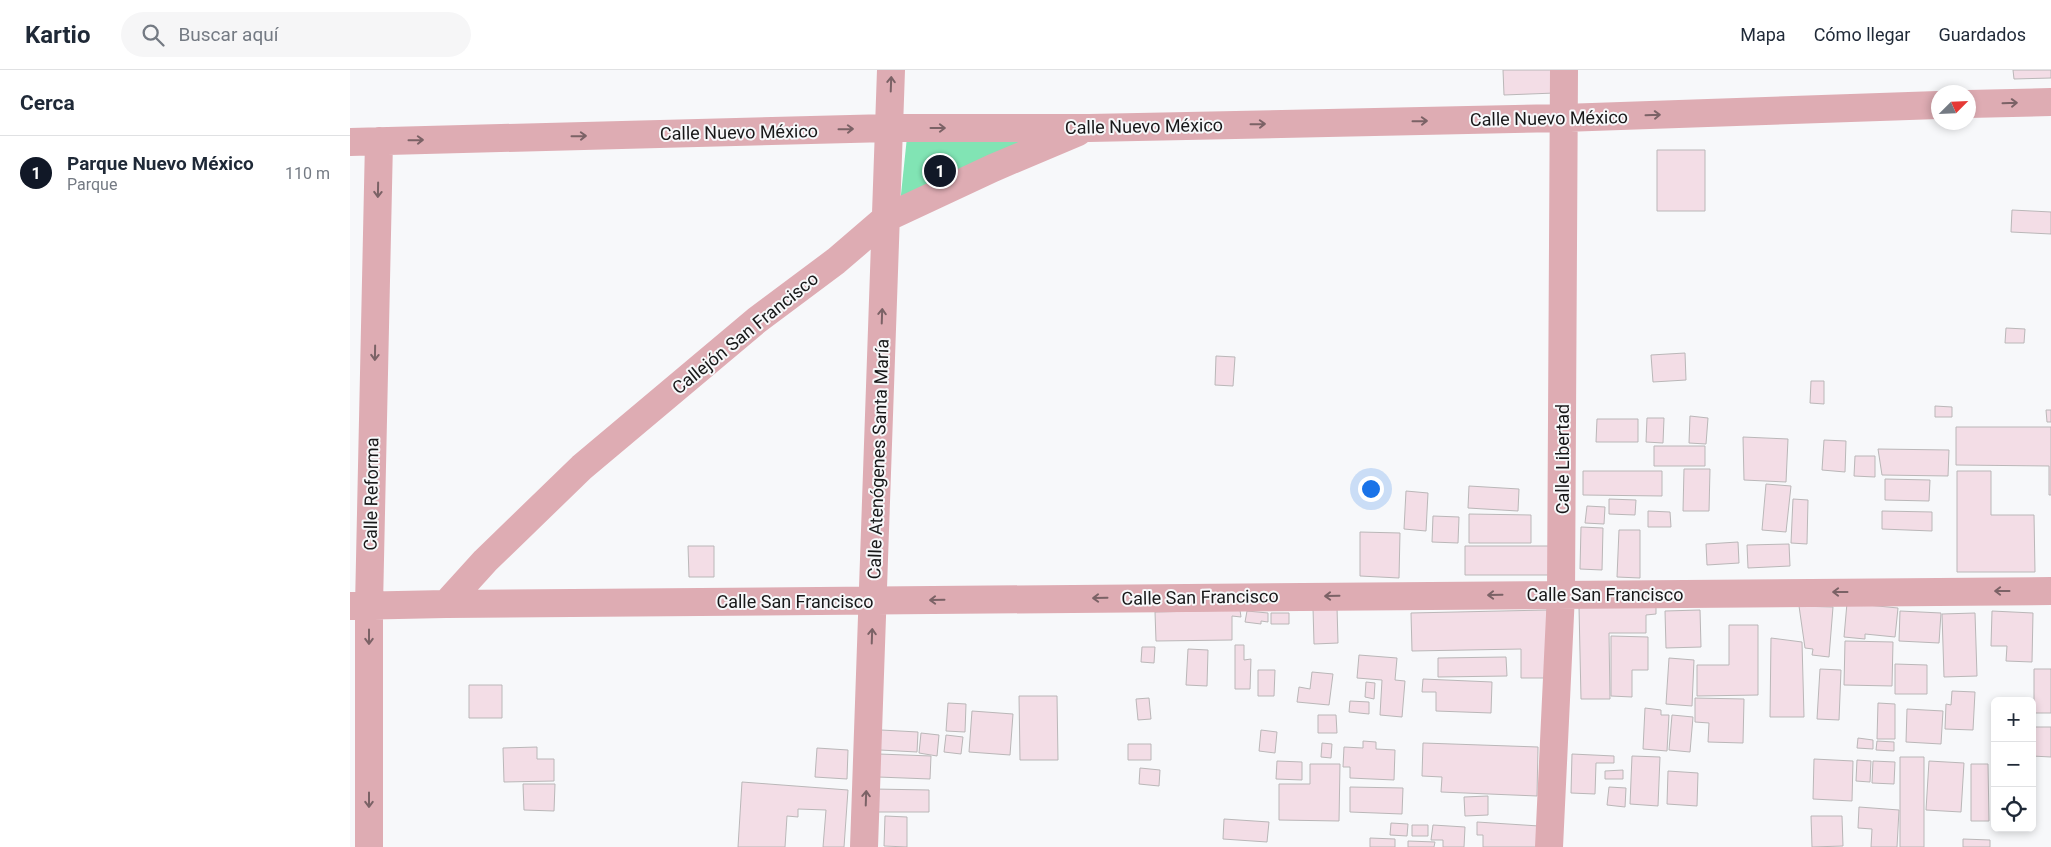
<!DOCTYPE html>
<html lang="es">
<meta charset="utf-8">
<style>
body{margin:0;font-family:Roboto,sans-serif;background:#f6f6f7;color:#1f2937}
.controls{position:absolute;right:15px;bottom:15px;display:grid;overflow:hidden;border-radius:8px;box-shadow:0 2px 8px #0003}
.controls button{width:45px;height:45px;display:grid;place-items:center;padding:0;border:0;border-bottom:1px solid #e0e1e3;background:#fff;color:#1f2937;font:25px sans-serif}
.compass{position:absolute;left:1581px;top:15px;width:45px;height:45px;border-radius:50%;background:#fff;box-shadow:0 2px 8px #0003;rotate:66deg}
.you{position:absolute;left:1020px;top:418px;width:18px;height:18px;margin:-12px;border:4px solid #fff;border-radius:50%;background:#1a73e8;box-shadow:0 0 0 8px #1a73e833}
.badge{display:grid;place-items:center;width:32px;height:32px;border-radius:50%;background:#111827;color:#fff;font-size:16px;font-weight:700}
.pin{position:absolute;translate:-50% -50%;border:2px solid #fff;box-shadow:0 1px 5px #0006}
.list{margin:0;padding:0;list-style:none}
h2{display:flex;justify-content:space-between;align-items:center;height:65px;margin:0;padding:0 20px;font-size:21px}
h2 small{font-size:16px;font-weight:400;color:#747a83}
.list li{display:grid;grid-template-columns:32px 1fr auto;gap:15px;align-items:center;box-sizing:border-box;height:75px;padding:0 20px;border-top:1px solid #e0e1e3}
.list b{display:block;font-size:19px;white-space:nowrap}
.list p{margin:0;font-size:16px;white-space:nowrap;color:#747a83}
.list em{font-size:16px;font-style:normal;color:#747a83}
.icon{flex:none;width:28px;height:28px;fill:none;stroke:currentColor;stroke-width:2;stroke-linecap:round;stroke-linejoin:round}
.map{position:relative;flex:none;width:1701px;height:777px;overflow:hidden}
header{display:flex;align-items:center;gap:30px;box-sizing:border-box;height:70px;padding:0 25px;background:#fff;border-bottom:1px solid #e0e1e3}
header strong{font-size:24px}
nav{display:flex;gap:28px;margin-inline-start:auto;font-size:18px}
.search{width:350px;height:45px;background:#f6f6f7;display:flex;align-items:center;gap:12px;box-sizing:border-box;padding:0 18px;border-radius:28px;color:#747a83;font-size:19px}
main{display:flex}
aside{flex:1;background:#fff}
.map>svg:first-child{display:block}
</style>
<header>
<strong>Kartio</strong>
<div class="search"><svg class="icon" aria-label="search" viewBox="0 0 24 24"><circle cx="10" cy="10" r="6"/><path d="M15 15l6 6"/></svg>Buscar aquí</div>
<nav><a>Mapa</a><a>Cómo llegar</a><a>Guardados</a></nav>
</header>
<main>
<aside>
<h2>Cerca<small></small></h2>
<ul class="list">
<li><span class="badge">1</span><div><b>Parque Nuevo México</b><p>Parque</p></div><em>110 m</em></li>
</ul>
</aside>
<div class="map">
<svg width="1701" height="777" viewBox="0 0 1701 777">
<rect width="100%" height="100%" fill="#f7f8fa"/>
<path fill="#81e4b4" d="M 718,61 L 550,134 L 557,67 Z"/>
<path fill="#f3dde6" stroke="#bab7b8" d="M 1153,0 L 1204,0 L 1205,23 L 1154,25 Z
M 1663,0 L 1701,0 L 1701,8 L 1664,9 Z
M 1307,80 L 1355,80 L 1355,141 L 1307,141 Z
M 1662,140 L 1701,142 L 1701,164 L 1661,162 Z
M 1656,258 L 1675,259 L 1674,273 L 1655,273 Z
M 1335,283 L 1336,310 L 1303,312 L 1301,285 Z
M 866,286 L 885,287 L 883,316 L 865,315 Z
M 1461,311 L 1474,311 L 1474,334 L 1460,333 Z
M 1585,336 L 1602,337 L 1602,347 L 1585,347 Z
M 1696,340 L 1701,340 L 1701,352 L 1697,352 Z
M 1340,346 L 1358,348 L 1356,374 L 1339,373 Z
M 1297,348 L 1314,348 L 1313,373 L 1296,372 Z
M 1247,349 L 1288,349 L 1288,372 L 1246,372 Z
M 1606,357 L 1701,357 L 1701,425 L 1699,425 L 1699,396 L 1606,395 Z
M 1393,367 L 1438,369 L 1436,412 L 1394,410 Z
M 1474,370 L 1496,371 L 1495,402 L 1472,400 Z
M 1304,376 L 1355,376 L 1355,396 L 1304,396 Z
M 1528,379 L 1599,380 L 1598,406 L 1532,405 Z
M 1505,386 L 1525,386 L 1525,407 L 1504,406 Z
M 1334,399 L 1360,399 L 1359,441 L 1333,441 Z
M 1233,401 L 1312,401 L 1312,426 L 1233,425 Z
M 1607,401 L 1641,401 L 1641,445 L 1684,445 L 1685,502 L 1607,502 Z
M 1535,409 L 1580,410 L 1579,431 L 1535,430 Z
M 1416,414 L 1441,416 L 1436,462 L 1412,460 Z
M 1119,416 L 1169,419 L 1168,441 L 1118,438 Z
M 1056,421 L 1078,423 L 1076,461 L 1054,459 Z
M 1259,429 L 1286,430 L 1285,445 L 1259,444 Z
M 1443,429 L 1458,430 L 1457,474 L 1441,473 Z
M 1237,436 L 1255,437 L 1254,454 L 1235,453 Z
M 1298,441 L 1320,442 L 1321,457 L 1298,457 Z
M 1532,441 L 1582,442 L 1582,461 L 1532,459 Z
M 1119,444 L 1181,445 L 1181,473 L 1119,473 Z
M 1083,446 L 1109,447 L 1108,473 L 1082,472 Z
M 1231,457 L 1253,458 L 1252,500 L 1230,499 Z
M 1269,460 L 1290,460 L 1290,508 L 1267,507 Z
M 1010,462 L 1050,463 L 1049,508 L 1010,506 Z
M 1388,472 L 1389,493 L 1357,495 L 1356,474 Z
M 1439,474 L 1440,496 L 1398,498 L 1397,475 Z
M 338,476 L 364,476 L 364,507 L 339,507 Z
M 1115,476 L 1207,476 L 1207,505 L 1115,505 Z
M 1497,533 L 1548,538 L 1545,567 L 1515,564 L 1515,569 L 1494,567 Z
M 1306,536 L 1306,544 L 1296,545 L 1296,563 L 1259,563 L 1260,629 L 1231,629 L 1229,537 Z
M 1449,536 L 1483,537 L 1479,587 L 1462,585 L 1463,579 L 1455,578 Z
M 987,537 L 988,573 L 964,574 L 963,538 Z
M 890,540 L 891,547 L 882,546 L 882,570 L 806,571 L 805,542 Z
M 1197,540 L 1199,608 L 1171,608 L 1171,579 L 1062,581 L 1061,543 Z
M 1350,540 L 1351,577 L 1316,578 L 1315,541 Z
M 897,541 L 918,543 L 918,552 L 911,551 L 911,554 L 895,552 Z
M 1550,541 L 1591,543 L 1589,573 L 1549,571 Z
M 1642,541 L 1683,543 L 1682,592 L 1656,591 L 1657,576 L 1641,576 Z
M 921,543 L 939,543 L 939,554 L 921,554 Z
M 1625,543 L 1627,606 L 1594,607 L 1592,544 Z
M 1379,555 L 1408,555 L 1408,625 L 1347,626 L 1347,595 L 1379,595 Z
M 1261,566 L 1298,567 L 1298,600 L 1282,600 L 1282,627 L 1261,626 Z
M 1421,568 L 1452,572 L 1454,647 L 1420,647 Z
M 1495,571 L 1543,572 L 1542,616 L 1494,615 Z
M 885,575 L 894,575 L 894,590 L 901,589 L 900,619 L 885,619 Z
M 792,577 L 805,577 L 804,593 L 791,592 Z
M 838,579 L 858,580 L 857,616 L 836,615 Z
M 1009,585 L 1047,588 L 1045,610 L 1055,611 L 1052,647 L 1030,645 L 1032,610 L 1007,608 Z
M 1156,587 L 1157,606 L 1088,607 L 1088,588 Z
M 1319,588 L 1344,590 L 1342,636 L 1316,634 Z
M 1545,594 L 1577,595 L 1577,624 L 1545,624 Z
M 1470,599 L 1491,600 L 1489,650 L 1467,649 Z
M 1684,599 L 1701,599 L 1701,643 L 1684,643 Z
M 908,600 L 925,600 L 924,626 L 908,626 Z
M 962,602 L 983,604 L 979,635 L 947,632 L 949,617 L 960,619 Z
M 1073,609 L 1142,612 L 1141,643 L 1086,641 L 1086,622 L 1072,622 Z
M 1016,612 L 1025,613 L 1024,629 L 1015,627 Z
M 119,615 L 152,615 L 152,648 L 119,648 Z
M 1602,621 L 1625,622 L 1623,660 L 1595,659 L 1596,634 L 1601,635 Z
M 669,626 L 707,626 L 708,690 L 670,690 Z
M 799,628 L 801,649 L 788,650 L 786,629 Z
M 1345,628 L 1394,629 L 1393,673 L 1358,672 L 1359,653 L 1345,652 Z
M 1000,631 L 1019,632 L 1019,644 L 999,642 Z
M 598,633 L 616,634 L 615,662 L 596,661 Z
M 1528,633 L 1545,634 L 1545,669 L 1527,669 Z
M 1295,638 L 1311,640 L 1311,645 L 1319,645 L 1317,681 L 1293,679 Z
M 1557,639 L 1593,641 L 1591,674 L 1556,672 Z
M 622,641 L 663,644 L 660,685 L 619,682 Z
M 968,645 L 986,645 L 987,663 L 968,663 Z
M 1322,645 L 1343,647 L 1340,682 L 1319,680 Z
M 1682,657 L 1701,657 L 1701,687 L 1682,686 Z
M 531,660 L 568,662 L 567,682 L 530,680 Z
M 911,660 L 927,662 L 925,683 L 909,681 Z
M 571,663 L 589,665 L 587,686 L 569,683 Z
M 596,665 L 613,667 L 611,684 L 594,682 Z
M 1508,668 L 1523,670 L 1523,679 L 1507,678 Z
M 1013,671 L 1026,672 L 1026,679 L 1045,680 L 1044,710 L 1000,708 L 1000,697 L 993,697 L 994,677 L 1013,678 Z
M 1527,671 L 1544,672 L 1544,681 L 1526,680 Z
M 972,673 L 982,674 L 981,688 L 971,687 Z
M 1073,673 L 1188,677 L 1187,726 L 1091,722 L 1092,707 L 1072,706 Z
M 778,674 L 801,674 L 801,690 L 778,690 Z
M 187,677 L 187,689 L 204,689 L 204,711 L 154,712 L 153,678 Z
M 467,678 L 498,680 L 497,709 L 465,707 Z
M 529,684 L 581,686 L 580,709 L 528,707 Z
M 1222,684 L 1264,686 L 1264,693 L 1246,693 L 1245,724 L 1221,723 Z
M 1282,686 L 1310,687 L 1308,736 L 1280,734 Z
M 1550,687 L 1574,687 L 1574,777 L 1550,777 Z
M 1464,689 L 1503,691 L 1502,731 L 1463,729 Z
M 1507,690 L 1521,691 L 1520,712 L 1506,711 Z
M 927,691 L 952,692 L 952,710 L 926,709 Z
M 1523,691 L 1545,692 L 1544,714 L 1522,713 Z
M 1579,691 L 1614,693 L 1611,742 L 1576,740 Z
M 960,694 L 990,694 L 989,751 L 929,750 L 929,714 L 960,714 Z
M 1621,694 L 1638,694 L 1639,751 L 1621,751 Z
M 790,698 L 810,700 L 809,716 L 789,714 Z
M 1273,700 L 1273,709 L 1255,709 L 1255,701 Z
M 1318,701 L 1348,703 L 1347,736 L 1317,734 Z
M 392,712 L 498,720 L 494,777 L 473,777 L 476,740 L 448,739 L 448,747 L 437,746 L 435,777 L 388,777 Z
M 173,714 L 205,714 L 204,741 L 174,740 Z
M 1000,717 L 1053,718 L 1052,744 L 1000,742 Z
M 1259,717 L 1276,718 L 1275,737 L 1257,735 Z
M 524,719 L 579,720 L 579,742 L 524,742 Z
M 1138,726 L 1138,745 L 1115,746 L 1114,727 Z
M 1509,737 L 1549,740 L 1547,777 L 1521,777 L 1522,759 L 1508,758 Z
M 535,746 L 557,747 L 557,777 L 534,776 Z
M 1461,746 L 1492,746 L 1493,776 L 1462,777 Z
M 874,749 L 919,752 L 917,772 L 873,769 Z
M 1127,752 L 1189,756 L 1194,777 L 1133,777 L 1133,765 L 1127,765 Z
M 1041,753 L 1058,754 L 1057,766 L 1040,765 Z
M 1062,755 L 1078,755 L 1078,766 L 1062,766 Z
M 1083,755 L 1115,757 L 1114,777 L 1093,777 L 1093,770 L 1081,770 Z
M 1020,768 L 1045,769 L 1045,777 L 1020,777 Z
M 1613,769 L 1640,770 L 1640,777 L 1613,777 Z
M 1058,771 L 1085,772 L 1084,777 L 1058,777 Z"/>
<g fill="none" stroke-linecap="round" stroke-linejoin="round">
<path stroke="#deacb3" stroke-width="28" d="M 1618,34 L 1701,32
M 0,72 L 539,58 L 739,58 L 1213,48 L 1588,35
M 96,534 L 135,491 L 232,397 L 407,250 L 486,191 L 536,148 L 643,98 L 728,62
M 0,536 L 96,534 L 1701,521
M 19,777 L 19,536 L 29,71
M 514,777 L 541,0
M 1199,777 L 1211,524 L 1214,0"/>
</g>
<defs><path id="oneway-shaft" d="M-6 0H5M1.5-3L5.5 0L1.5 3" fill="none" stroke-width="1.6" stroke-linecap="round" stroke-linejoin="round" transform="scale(1.25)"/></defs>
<g stroke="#7b6266">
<use href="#oneway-shaft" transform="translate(541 14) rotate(-88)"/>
<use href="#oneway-shaft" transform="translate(1660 33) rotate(-2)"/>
<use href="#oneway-shaft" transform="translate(1303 45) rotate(-2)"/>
<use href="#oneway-shaft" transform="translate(1070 51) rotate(-1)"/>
<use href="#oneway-shaft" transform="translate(908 54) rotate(-1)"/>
<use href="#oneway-shaft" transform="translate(588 58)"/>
<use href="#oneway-shaft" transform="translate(496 59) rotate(-1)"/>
<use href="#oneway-shaft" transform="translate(229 66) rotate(-1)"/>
<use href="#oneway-shaft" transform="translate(66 70) rotate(-1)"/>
<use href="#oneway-shaft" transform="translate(28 120) rotate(91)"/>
<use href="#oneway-shaft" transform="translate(532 246) rotate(-88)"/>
<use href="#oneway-shaft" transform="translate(25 283) rotate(91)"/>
<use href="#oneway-shaft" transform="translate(1652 521) rotate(180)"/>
<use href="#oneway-shaft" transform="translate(1490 522) rotate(180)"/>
<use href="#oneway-shaft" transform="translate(1145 525) rotate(179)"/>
<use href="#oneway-shaft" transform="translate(982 526) rotate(179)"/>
<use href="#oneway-shaft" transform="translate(750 528) rotate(179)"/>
<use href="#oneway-shaft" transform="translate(587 530) rotate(179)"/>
<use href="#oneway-shaft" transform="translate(522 566) rotate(-88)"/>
<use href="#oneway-shaft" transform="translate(19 567) rotate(90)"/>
<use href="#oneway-shaft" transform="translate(516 728) rotate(-88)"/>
<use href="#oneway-shaft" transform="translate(19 730) rotate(90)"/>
</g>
<g text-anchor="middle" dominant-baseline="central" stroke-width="4" stroke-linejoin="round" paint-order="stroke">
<g font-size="18" fill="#181819" stroke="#f7f8fa">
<text transform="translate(1199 48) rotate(-1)">Calle Nuevo México</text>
<text transform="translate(794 56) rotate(-1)">Calle Nuevo México</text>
<text transform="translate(389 62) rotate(-1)">Calle Nuevo México</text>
<text transform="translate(395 263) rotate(-39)">Callejón San Francisco</text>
<text transform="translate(528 389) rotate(-88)">Calle Atenógenes Santa María</text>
<text transform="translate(1212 389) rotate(-90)">Calle Libertad</text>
<text transform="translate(21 424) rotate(-89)">Calle Reforma</text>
<text x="1255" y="524">Calle San Francisco</text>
<text transform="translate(850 527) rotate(-1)">Calle San Francisco</text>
<text x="445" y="531">Calle San Francisco</text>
</g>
</g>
</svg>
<div class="controls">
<button>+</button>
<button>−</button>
<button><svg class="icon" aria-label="locate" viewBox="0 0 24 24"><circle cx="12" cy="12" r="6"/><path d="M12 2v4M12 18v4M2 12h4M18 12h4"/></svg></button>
</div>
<svg class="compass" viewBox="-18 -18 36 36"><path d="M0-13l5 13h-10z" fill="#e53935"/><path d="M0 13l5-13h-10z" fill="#747a83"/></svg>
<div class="you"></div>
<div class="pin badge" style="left:590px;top:101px">1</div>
</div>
</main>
